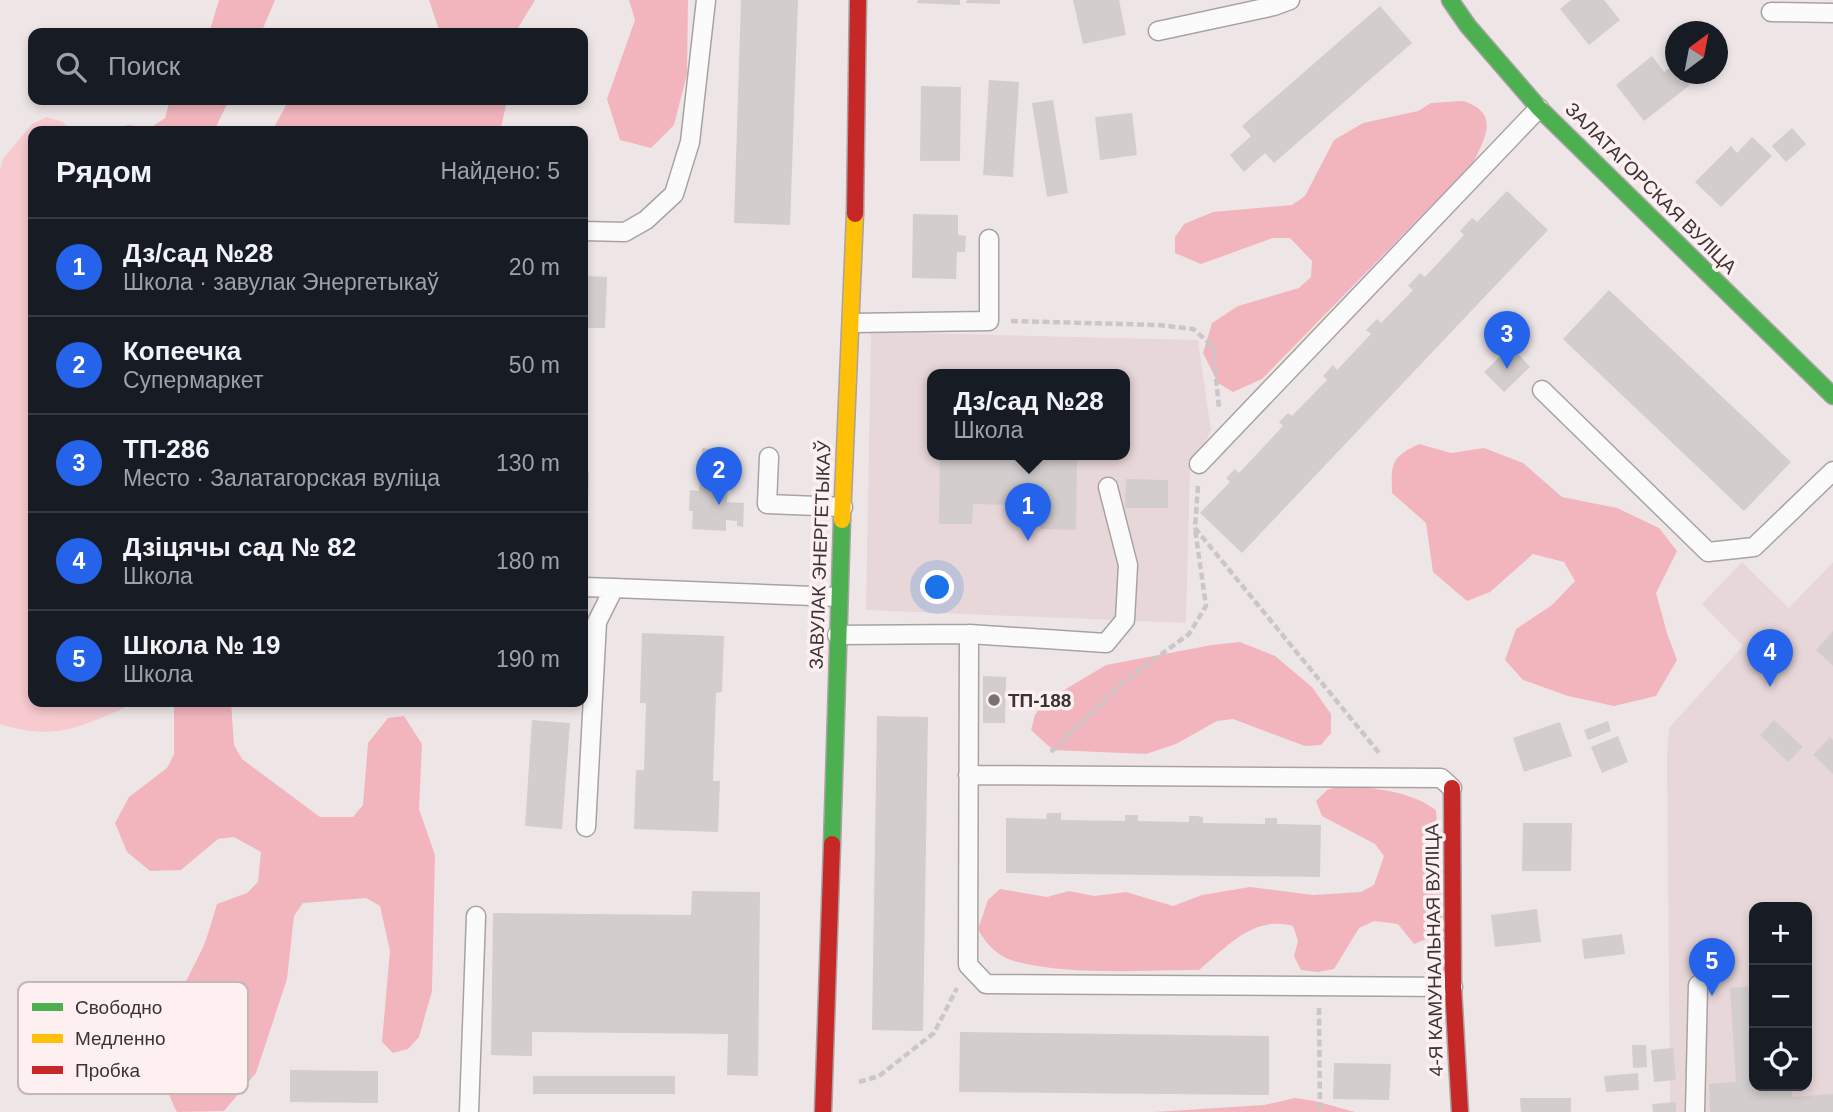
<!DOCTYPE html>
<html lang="ru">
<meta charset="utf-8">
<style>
body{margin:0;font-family:Helvetica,sans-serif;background:#242831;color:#f1f3f6}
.controls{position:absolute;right:21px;bottom:21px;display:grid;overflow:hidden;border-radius:14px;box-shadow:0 4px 10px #0003}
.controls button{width:63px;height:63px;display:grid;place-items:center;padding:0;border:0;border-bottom:2px solid #363941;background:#171b24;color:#f1f3f6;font:35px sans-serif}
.compass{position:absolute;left:1665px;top:21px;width:63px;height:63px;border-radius:50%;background:#171b24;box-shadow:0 4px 10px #0003;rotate:32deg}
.you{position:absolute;left:938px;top:588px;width:24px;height:24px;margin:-18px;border:5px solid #fff;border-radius:50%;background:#1a73e8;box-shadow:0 0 0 10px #1a73e833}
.badge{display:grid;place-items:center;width:46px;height:46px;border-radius:50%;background:#2563eb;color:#fff;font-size:23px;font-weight:700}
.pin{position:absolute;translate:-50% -58px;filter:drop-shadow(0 2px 4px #0008)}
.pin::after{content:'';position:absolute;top:37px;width:24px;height:21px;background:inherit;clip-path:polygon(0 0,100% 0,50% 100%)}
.popup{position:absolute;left:927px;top:369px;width:203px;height:91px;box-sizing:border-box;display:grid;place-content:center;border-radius:14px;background:#171b24;filter:drop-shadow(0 2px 5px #0005);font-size:23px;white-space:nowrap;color:#9ea1a6}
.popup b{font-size:26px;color:#f1f3f6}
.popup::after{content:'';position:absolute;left:50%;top:100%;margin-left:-14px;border:14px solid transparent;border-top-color:#171b24}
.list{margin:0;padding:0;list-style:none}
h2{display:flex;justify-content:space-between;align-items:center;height:91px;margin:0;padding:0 28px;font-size:30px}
h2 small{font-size:23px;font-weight:400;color:#9ea1a6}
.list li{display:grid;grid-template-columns:46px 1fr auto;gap:21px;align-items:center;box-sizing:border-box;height:98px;padding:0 28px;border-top:2px solid #363941}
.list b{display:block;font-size:26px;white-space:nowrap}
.list p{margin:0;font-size:23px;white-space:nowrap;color:#9ea1a6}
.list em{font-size:23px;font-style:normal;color:#9ea1a6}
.icon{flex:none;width:38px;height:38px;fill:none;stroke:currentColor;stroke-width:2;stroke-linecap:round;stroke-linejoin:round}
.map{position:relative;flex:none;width:1833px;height:1112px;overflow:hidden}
.search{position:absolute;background:#171b24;box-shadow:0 4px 10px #0003;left:28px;top:28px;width:560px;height:77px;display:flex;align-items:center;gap:18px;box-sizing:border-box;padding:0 24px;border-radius:14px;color:#9ea1a6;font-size:26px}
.panel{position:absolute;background:#171b24;box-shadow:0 4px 10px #0003;left:28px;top:126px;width:560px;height:581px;border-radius:14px}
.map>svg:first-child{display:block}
</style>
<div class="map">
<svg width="1833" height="1112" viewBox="0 0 1833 1112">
<rect width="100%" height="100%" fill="#eee6e6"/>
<path fill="#e8d7d8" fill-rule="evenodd" d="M 871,332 L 1198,340 L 1211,431 L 1190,471 L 1186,623 L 866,610 ZM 932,375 L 1124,375 L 1124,455 L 932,455 Z
M 1742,562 L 1789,608 L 1833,562 L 1833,1112 L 1670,1112 L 1667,752 L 1669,728 L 1743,646 L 1702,604 ZM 1754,907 L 1807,907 L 1807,1086 L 1754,1086 Z"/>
<path fill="#f6cacf" d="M 47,117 L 63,122 L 70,131 L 33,131 L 33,702 L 128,702 L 126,707 C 79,728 52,741 0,724 L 0,170 L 3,159 L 32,124 Z"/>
<path fill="#f2b5bd" d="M 219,0 L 275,0 L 261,33 L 209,33 Z
M 429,0 L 535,0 L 515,33 L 440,33 Z
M 629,0 L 688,0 L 687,74 L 674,125 L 651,148 L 620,140 L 607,99 L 635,20 Z
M 170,100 L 229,100 L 214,131 L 111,131 L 128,125 L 150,128 L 165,118 Z
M 289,100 L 507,100 L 501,128 L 498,131 L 334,131 L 322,127 L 314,131 L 272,131 Z
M 1463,101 C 1500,113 1486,136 1473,163 L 1262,379 L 1233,392 L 1218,383 L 1203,353 L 1212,323 L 1238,306 L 1299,288 L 1311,277 L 1312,261 L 1290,238 L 1273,238 L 1201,264 L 1175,253 L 1175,237 L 1184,224 L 1213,212 L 1292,205 L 1305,196 L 1334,140 L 1363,123 L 1418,111 L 1431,103 Z
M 1419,444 L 1451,453 L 1484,448 L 1523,463 L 1562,497 L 1617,508 L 1659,528 L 1677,551 L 1656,593 L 1667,633 L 1677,660 L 1656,696 L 1614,706 L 1568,696 L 1523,680 L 1505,660 L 1516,629 L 1552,605 L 1575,581 L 1564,562 L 1533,554 L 1490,592 L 1467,601 L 1433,572 L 1426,523 L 1392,493 C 1391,464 1391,457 1419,444 Z
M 1240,642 L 1275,656 L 1312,687 L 1331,714 L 1331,733 L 1321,745 L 1305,746 L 1233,719 L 1217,721 L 1176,744 L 1146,754 L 1053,750 L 1031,730 L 1035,715 L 1044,702 L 1106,665 L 1212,645 Z
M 174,702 L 231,702 L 234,745 L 242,759 L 320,817 L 353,817 L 363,805 L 368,743 L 388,718 L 404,716 L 422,744 L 419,809 L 435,855 L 432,991 L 419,1037 L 408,1049 L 393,1053 L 382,1042 L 390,951 L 380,906 L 366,898 L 303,903 L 294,916 L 287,979 L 256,1073 L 224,1111 L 177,1112 C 141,1043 176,1006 204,945 C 209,932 213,917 217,904 L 247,893 L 258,882 L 261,852 L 234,837 L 218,839 L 181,870 L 150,871 L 127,852 L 115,823 L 129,797 L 167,768 L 174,754 Z
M 1343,785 C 1376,789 1408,790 1436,810 L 1442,918 L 1429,938 L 1414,944 L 1398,924 L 1374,921 L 1359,928 L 1334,969 L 1318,972 L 1301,970 L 1294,956 L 1298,941 L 1293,926 C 1253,915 1227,947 1199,970 C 1143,970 1067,976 1014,961 C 998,957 985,943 978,929 L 988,900 L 1000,889 L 1047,897 L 1069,891 L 1094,896 L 1126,892 L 1173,906 L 1202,895 L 1250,887 L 1313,895 L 1361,892 L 1374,885 L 1384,856 L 1375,844 L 1322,816 L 1316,801 L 1327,790 Z
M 1295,1098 L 1315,1101 L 1355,1112 L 1154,1112 L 1264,1105 Z"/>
<path fill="#d3cdcd" d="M 741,0 L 798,0 L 790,225 L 734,223 Z
M 918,0 L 960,0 L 960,5 L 917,3 Z
M 967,0 L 1000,0 L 1000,4 L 966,3 Z
M 1073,0 L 1119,0 L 1126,35 L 1083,44 Z
M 1571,0 L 1604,0 L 1620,20 L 1589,45 L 1560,9 Z
M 1380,6 L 1412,43 L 1274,163 L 1265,153 L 1244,172 L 1230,155 L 1251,136 L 1242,126 Z
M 1652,56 L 1664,72 L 1674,65 L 1675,74 L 1681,74 L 1690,85 L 1644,121 L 1616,85 Z
M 989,80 L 1019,82 L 1013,177 L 983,175 Z
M 921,86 L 961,87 L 960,161 L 920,161 Z
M 1053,100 L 1068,193 L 1047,197 L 1032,103 Z
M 1132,113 L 1137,155 L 1100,160 L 1095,117 Z
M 1792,128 L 1806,144 L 1786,162 L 1772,146 Z
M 1752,137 L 1772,156 L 1721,207 L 1695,182 L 1731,146 L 1737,153 Z
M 1507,191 L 1548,230 L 1242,553 L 1200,513 L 1230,482 L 1226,478 L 1235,469 L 1239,473 L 1283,426 L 1279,422 L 1288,413 L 1292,416 L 1327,380 L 1323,376 L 1333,365 L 1337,370 L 1371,334 L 1366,330 L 1377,319 L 1381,323 L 1413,290 L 1408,286 L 1420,273 L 1425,277 L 1464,235 L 1460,231 L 1472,218 L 1477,222 Z
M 913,214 L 958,215 L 958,235 L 966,236 L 965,252 L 957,252 L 956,279 L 912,278 Z
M 583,270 L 587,270 L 587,276 L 607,277 L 605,328 L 583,328 Z
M 1609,290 L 1791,462 L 1744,511 L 1563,339 Z
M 1511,346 L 1530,367 L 1504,392 L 1484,372 Z
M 702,448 L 730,450 L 727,502 L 744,503 L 743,527 L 737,526 L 737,521 L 726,520 L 726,531 L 692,529 L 693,511 L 689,511 L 690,490 L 699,491 Z
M 940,455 L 1077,455 L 1076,530 L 1040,529 L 1040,506 L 973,504 L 972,524 L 939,524 Z
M 583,472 L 589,473 L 586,554 L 583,554 Z
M 1126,479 L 1168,480 L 1168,508 L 1125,508 Z
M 1833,631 L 1833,666 L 1816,650 Z
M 642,633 L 724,636 L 722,692 L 716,693 L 713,781 L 720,781 L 718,832 L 634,829 L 636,770 L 644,770 L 646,703 L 640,703 Z
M 983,676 L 1006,677 L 1005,723 L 983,723 Z
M 877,716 L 928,717 L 923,1031 L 872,1030 Z
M 532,720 L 570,723 L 562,829 L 525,826 Z
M 1774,720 L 1803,747 L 1788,762 L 1760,735 Z
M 1608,721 L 1611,731 L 1588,740 L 1584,730 Z
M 1560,722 L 1572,756 L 1524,772 L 1513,738 Z
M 1618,736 L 1628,762 L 1602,773 L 1591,747 Z
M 1830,737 L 1833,740 L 1833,774 L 1813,755 Z
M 1047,813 L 1061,813 L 1061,820 L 1125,821 L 1125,815 L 1138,815 L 1138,821 L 1189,822 L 1189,816 L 1197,816 L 1203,817 L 1203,823 L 1265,824 L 1265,818 L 1277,818 L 1277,824 L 1321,825 L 1320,877 L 1006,873 L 1006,818 L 1046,819 Z
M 1523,823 L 1572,823 L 1571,871 L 1522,871 Z
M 692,891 L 760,892 L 758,1076 L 727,1075 L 728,1034 L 532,1032 L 532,1056 L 491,1055 L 493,913 L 691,915 Z
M 1537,909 L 1541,942 L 1495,947 L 1491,915 Z
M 1622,934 L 1625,954 L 1584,959 L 1582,939 Z
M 1754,986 L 1754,1086 L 1791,1086 L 1792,1097 L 1833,1094 L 1833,1112 L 1710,1112 L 1709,1084 L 1736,1082 L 1730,988 Z
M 960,1032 L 1269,1036 L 1269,1095 L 959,1092 Z
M 1632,1045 L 1646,1045 L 1647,1067 L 1633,1068 Z
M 1673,1048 L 1676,1080 L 1654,1082 L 1651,1050 Z
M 1334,1063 L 1391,1064 L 1389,1100 L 1333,1099 Z
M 290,1070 L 378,1071 L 378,1103 L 290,1102 Z
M 1638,1073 L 1639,1090 L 1606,1092 L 1604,1076 Z
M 533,1076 L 675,1076 L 675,1094 L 533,1094 Z
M 1520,1098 L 1571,1098 L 1571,1112 L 1521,1112 Z
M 1676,1102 L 1676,1112 L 1653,1112 L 1652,1104 Z"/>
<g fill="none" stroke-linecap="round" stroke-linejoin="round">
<g stroke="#a9a2a3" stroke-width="21">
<path id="lane" d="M 1771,12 L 1833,13
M 1158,31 L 1274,6 L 1290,0
M 583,231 L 625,232 L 646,220 L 674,194 L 690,142 L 706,0
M 852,323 L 989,321 L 989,239
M 1542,390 L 1708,552 L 1754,547 L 1833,471
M 769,457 L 767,504 L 843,507
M 1199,464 L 1539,108
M 583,587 L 614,588
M 969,634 L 1106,643 L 1125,620 L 1128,565 L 1108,487
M 837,635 L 969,634 L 968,965 L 986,984 L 1453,987
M 968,775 L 1441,778 L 1452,788
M 586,827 L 597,622 L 614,588 L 838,597
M 469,1112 L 476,916
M 1695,1112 L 1698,985"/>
</g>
<g stroke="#a9a2a3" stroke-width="19">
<path id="fast" d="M 1450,0 L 1468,26 L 1539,108 L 1833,396
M 832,844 L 842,520"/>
</g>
<g stroke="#a9a2a3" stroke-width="19">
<path id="slow" d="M 842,520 L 855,214"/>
</g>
<g stroke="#a9a2a3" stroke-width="19">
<path id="jam" d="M 855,214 L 858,0
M 1452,788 L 1453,987 L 1460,1112
M 823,1112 L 832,844"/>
</g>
<path stroke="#cbc7c8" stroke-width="4.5" stroke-dasharray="7 3.5" stroke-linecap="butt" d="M 1011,321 L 1159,325 L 1193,329 L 1213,346 L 1219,408
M 1198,486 L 1195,528 L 1380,754
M 1051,752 L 1122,683 L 1189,634 L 1206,606 L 1195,529
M 1319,1008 L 1320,1112
M 859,1082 L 879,1076 L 934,1033 L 957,988"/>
<use href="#lane" stroke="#fcfbfb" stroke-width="18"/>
<use href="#fast" stroke="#4caf50" stroke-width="16"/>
<use href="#slow" stroke="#ffc107" stroke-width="16"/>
<use href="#jam" stroke="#c62828" stroke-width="16"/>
</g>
<circle fill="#797273" stroke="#feeff0" stroke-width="2.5" cx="994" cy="700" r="7"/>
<g text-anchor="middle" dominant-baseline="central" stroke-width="7" stroke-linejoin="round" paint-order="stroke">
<g font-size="19" fill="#3a3435" stroke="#feeff0">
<text transform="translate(1651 188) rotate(45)">ЗАЛАТАГОРСКАЯ ВУЛІЦА</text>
<text transform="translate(820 555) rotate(-88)">ЗАВУЛАК ЭНЕРГЕТЫКАЎ</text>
<text transform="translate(1434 950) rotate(-91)">4-Я КАМУНАЛЬНАЯ ВУЛІЦА</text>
</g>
<g font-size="19" font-weight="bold" fill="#3a3435" stroke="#feeff0" text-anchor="start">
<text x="1008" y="700">ТП-188</text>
</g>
</g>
<rect x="18" y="982" width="230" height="112" rx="10" fill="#feeff0" stroke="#c3b7b8" stroke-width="2"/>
<rect x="32" y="1003" width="31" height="8" fill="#4caf50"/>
<rect x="32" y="1034" width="31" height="9" fill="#ffc107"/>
<rect x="32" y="1066" width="31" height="8" fill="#c62828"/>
<g font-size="19" fill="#3a3435">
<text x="75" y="1014">Свободно</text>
<text x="75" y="1045">Медленно</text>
<text x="75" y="1077">Пробка</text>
</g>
</svg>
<div class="controls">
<button>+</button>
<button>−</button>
<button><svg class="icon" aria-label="locate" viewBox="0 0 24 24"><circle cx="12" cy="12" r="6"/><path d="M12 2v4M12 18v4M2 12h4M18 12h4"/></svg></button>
</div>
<svg class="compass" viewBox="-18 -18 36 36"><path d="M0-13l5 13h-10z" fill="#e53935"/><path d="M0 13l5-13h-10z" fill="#9ea1a6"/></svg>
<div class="you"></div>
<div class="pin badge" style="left:1028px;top:541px">1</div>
<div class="popup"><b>Дз/сад №28</b>Школа</div>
<div class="pin badge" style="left:719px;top:505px">2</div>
<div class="pin badge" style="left:1507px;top:369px">3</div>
<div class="pin badge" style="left:1770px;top:687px">4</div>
<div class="pin badge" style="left:1712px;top:996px">5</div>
<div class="search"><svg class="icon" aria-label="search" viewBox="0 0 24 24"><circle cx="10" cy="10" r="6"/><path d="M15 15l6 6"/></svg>Поиск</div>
<section class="panel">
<h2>Рядом<small>Найдено: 5</small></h2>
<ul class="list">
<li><span class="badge">1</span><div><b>Дз/сад №28</b><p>Школа · завулак Энергетыкаў</p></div><em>20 m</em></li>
<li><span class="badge">2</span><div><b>Копеечка</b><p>Супермаркет</p></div><em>50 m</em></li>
<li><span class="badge">3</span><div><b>ТП-286</b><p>Место · Залатагорская вуліца</p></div><em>130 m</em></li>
<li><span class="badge">4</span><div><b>Дзіцячы сад № 82</b><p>Школа</p></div><em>180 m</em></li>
<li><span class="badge">5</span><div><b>Школа № 19</b><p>Школа</p></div><em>190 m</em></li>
</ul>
</section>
</div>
